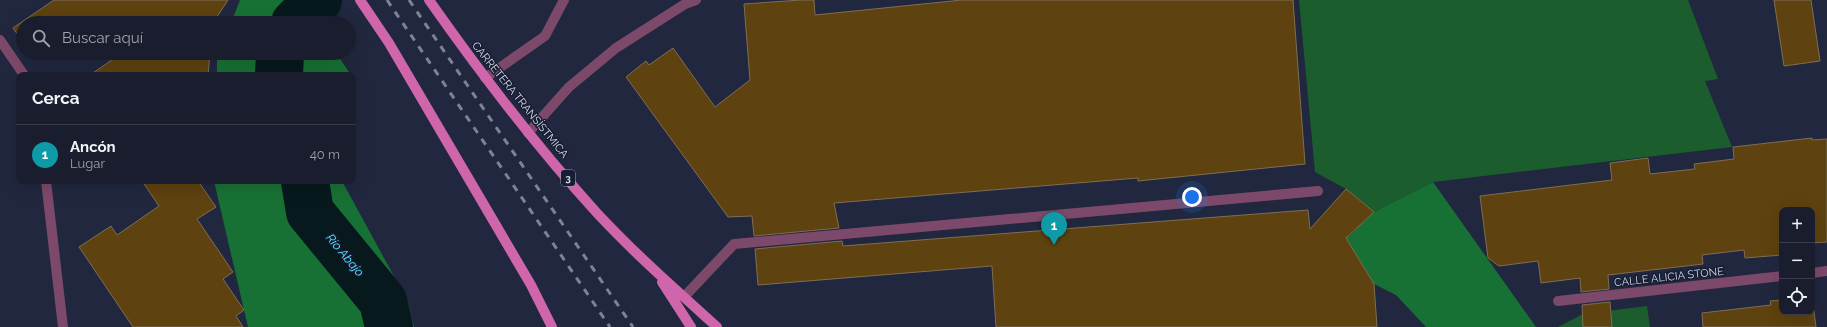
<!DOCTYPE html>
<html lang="es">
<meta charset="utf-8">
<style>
body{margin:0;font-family:Raleway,sans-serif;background:#222636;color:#f1f3f6}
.controls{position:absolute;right:12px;bottom:12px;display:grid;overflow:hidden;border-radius:8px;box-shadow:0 4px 16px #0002}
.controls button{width:36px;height:36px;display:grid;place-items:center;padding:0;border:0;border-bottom:1px solid #373b4a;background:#191d2e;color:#f1f3f6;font:20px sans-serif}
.you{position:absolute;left:1192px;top:197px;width:14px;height:14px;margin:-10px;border:3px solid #fff;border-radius:50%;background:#1a73e8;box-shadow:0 0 0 6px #1a73e833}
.badge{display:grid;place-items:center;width:26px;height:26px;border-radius:50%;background:#0b8043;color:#fff;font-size:13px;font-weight:700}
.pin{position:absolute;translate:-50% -33px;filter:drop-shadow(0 1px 2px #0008)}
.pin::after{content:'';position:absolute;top:21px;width:14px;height:12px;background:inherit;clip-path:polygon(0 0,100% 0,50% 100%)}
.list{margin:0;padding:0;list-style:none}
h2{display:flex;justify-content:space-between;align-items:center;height:52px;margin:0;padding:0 16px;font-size:17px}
h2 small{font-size:13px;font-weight:400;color:#9fa2aa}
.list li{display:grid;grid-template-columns:26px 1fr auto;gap:12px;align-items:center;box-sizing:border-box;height:60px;padding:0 16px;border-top:1px solid #373b4a}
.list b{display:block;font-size:15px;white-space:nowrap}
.list p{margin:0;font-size:13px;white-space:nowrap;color:#9fa2aa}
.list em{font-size:13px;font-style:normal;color:#9fa2aa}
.icon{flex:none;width:22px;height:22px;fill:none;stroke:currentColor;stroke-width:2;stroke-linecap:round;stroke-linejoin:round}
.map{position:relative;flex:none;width:1827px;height:327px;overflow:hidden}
.search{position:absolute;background:#191d2e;box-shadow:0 4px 16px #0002;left:16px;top:16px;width:340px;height:44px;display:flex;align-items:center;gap:10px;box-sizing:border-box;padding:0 14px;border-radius:22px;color:#9fa2aa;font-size:15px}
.panel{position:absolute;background:#191d2e;box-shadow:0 4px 16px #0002;left:16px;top:72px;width:340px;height:112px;border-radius:8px}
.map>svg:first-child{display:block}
</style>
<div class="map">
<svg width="1827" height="327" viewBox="0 0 1827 327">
<rect width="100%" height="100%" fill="#21273e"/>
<path fill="#1c5d2e" d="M 1299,0 L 1688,0 L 1718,79 L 1705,81 L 1732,147 L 1433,182 L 1374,212 L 1346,189 L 1315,172 Z
M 1647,306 L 1650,327 L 1558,327 L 1583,314 Z"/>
<path fill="#187134" d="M 240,0 L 302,0 L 317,23 L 231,23 Z
M 219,53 L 336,53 L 351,75 L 217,75 L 217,58 Z
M 214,181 L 342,181 L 408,302 L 414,327 L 248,327 Z
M 1433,182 L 1536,327 L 1426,327 L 1396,295 L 1374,284 L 1345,236 L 1349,236 L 1374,212 Z"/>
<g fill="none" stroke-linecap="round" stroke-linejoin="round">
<path stroke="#07191c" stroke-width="48" d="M 295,23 L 318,0
M 279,75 L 280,53
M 305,181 L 310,212 L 383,301 L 389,327"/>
</g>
<path fill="#5e420f" stroke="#7f6e54" d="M 54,0 L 228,0 L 213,23 L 23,23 L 23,42 L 13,28 Z
M 801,0 L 814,0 L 815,15 L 962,0 L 1293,0 L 1305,164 L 1138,181 L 1138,178 L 834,203 L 839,228 L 754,236 L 752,216 L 728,217 L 626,77 L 646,61 L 649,65 L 673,48 L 715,107 L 750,80 L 744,4 Z
M 1774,0 L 1811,0 L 1820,61 L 1784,66 Z
M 122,53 L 210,53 L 208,75 L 90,75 Z
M 1812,138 L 1812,140 L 1827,139 L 1827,242 L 1812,243 L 1812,210 L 1782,210 L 1782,255 L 1745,258 L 1744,250 L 1702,255 L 1703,264 L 1608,275 L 1609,289 L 1581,292 L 1580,278 L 1541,283 L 1538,261 L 1499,266 L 1488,258 L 1480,196 L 1612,180 L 1610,163 L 1648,158 L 1650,174 L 1695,169 L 1694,164 L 1734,159 L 1733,147 Z
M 142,181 L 198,181 L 216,207 L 197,219 L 233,272 L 223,279 L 244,310 L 236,316 L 243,327 L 133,327 L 79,247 L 111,226 L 117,235 L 159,206 Z
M 1346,189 L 1374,212 L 1346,238 L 1374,284 L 1377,327 L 996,327 L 992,266 L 758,285 L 755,249 L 842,241 L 843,246 L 1308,210 L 1310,229 Z
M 1812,296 L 1816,327 L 1703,327 L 1702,313 L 1771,305 L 1770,301 L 1782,300 L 1782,312 L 1812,312 Z
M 1610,302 L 1612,327 L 1583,327 L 1582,305 Z"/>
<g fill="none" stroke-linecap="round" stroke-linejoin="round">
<path stroke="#7d496a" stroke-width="10" d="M 0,40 L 24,75
M 485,78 L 545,36 L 564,0
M 528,133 L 569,87 L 616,48 L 685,4 L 696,0
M 46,181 L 63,327
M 1812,273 L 1827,271
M 684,297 L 734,244 L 1318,191
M 1558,301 L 1782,276"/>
<path stroke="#cf65ab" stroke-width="10" d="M 360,0 L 389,43 L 531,285 L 552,327
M 429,0 C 481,74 535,145 596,212 C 634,253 676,290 717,327
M 662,282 L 691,327"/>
<path stroke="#7d8396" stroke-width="3" stroke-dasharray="7 7" stroke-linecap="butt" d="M 387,0 L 610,327
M 409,0 L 633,327"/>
</g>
<g text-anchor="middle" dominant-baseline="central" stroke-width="3" stroke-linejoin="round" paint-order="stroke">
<rect fill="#171d34" stroke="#9ca1b3" stroke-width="1" x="561" y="170" width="14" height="16" rx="3"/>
<g font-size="10" font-weight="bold" fill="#d5dae9">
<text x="568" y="178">3</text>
</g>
<g font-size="11" fill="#d5dae9" stroke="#171d34">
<text transform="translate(520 100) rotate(51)">CARRETERA TRANSÍSTMICA</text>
<text transform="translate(1669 277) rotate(-6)">CALLE ALICIA STONE</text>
</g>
<g font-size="12" font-style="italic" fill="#5ae8ff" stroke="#171d34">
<text transform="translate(345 255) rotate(50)">Río Abajo</text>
</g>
</g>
</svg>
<div class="controls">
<button>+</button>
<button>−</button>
<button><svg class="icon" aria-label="locate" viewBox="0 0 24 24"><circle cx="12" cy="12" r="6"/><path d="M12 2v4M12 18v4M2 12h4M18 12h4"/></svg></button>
</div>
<div class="you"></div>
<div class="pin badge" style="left:1054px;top:245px;background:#0f9aa8">1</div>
<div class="search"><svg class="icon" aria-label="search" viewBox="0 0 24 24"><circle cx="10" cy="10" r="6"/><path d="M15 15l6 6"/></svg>Buscar aquí</div>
<section class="panel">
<h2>Cerca<small></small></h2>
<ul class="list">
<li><span class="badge" style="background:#0f9aa8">1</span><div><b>Ancón</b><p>Lugar</p></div><em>40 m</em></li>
</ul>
</section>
</div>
